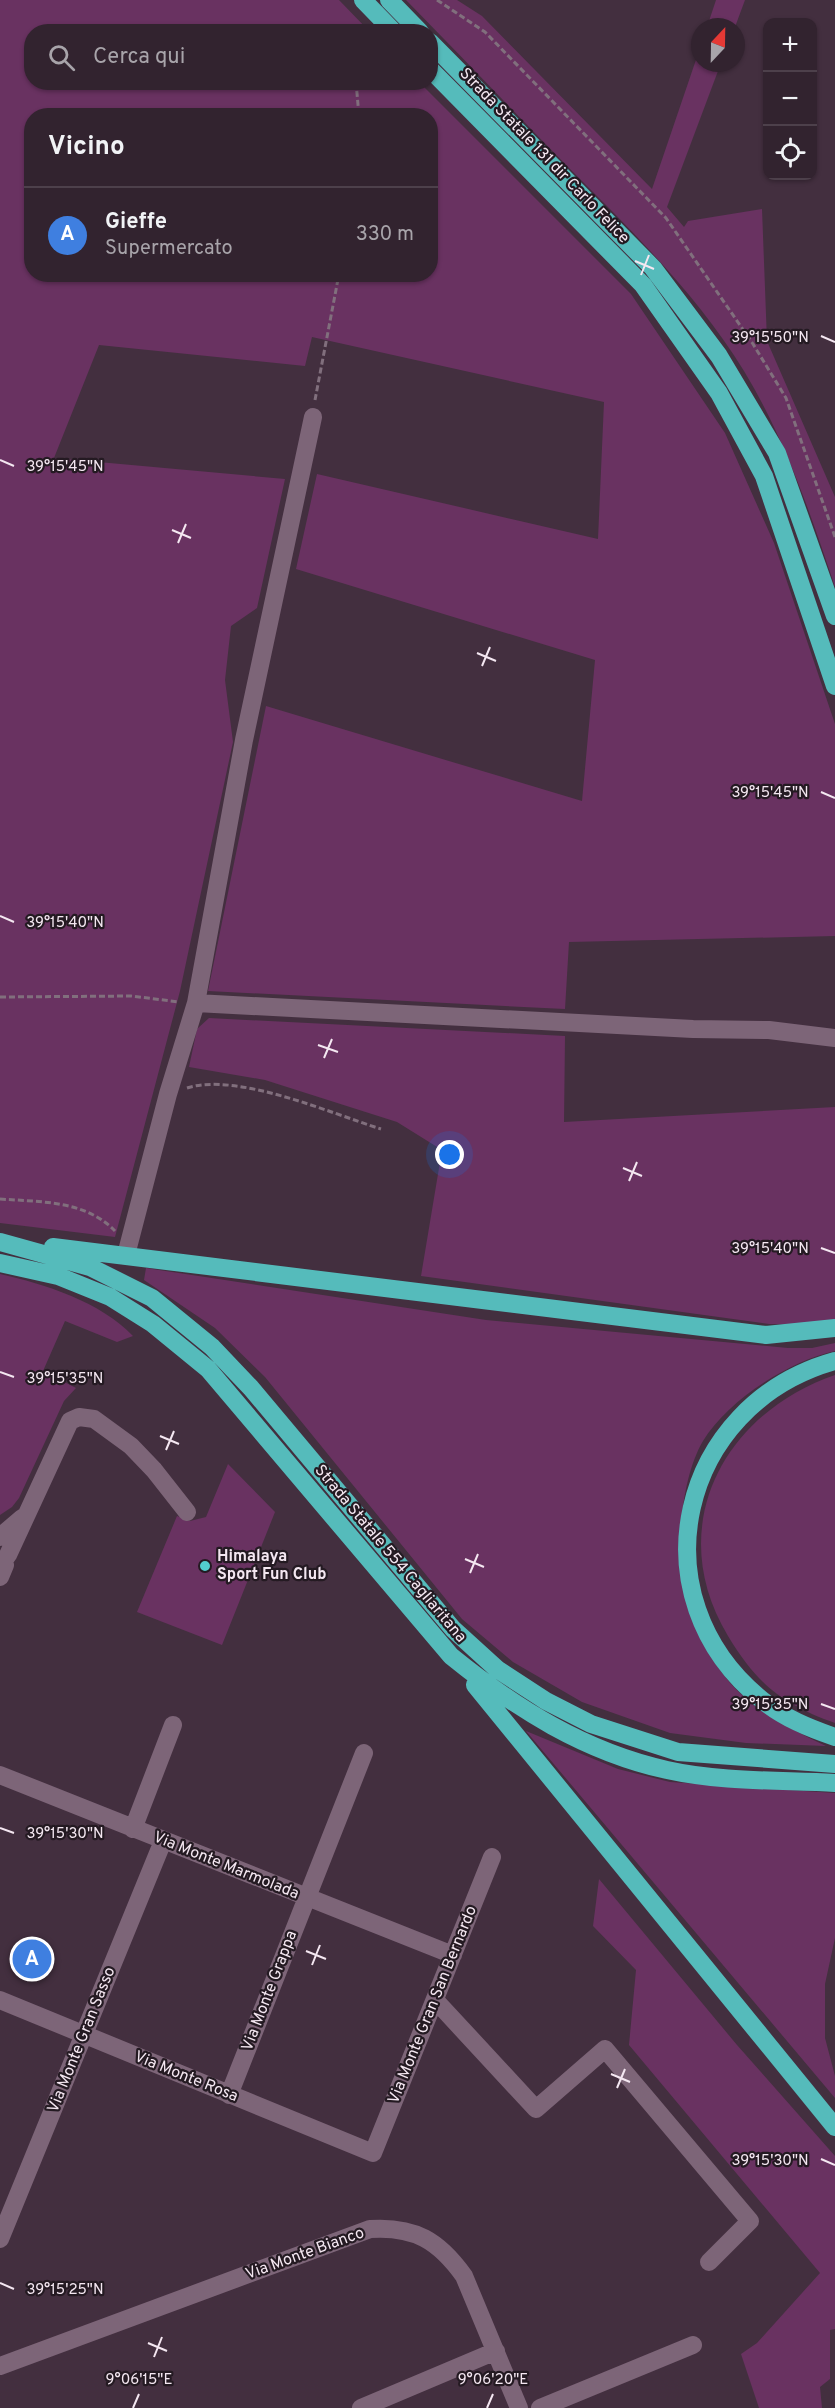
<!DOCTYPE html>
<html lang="it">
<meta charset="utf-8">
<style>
body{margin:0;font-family:Overpass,sans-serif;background:#3a2b37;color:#f1f3f6}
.controls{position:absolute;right:18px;top:18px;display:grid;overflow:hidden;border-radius:12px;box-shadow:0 2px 4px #0004}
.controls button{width:54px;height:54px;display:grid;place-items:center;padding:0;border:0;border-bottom:2px solid #4d404b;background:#32232f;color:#f1f3f6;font:30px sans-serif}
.compass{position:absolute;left:691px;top:18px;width:54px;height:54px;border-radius:50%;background:#32232f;box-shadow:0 2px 4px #0004;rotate:22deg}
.you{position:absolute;left:450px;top:1155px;width:21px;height:21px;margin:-15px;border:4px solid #fff;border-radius:50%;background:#1a73e8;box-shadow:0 0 0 9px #1a73e833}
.badge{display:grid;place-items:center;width:39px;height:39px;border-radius:50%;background:#1a73e8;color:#fff;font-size:20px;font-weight:700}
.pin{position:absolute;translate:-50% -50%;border:3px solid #fff;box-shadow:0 2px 6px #0006}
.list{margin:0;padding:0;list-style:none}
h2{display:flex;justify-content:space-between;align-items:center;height:78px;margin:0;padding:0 24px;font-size:26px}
h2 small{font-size:20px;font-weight:400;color:#a8a4aa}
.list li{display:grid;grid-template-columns:39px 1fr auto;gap:18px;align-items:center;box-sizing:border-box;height:96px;padding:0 24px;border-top:2px solid #4d404b}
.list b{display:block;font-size:22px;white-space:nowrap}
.list p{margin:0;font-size:20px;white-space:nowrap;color:#a8a4aa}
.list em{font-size:20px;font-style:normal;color:#a8a4aa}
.icon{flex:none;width:33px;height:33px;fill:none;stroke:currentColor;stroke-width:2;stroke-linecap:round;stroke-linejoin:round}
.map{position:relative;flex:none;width:835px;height:2408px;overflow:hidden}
.search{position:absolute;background:#32232f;box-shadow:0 2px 4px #0004;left:24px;top:24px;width:414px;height:66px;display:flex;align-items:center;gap:15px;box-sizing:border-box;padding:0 21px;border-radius:24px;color:#a8a4aa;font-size:22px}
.panel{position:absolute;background:#32232f;box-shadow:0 2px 4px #0004;left:24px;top:108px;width:414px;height:174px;border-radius:24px}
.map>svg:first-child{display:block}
</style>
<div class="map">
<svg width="835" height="2408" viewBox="0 0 835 2408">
<rect width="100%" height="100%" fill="#432f3f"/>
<path fill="#693261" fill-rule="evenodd" d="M 0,0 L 339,0 L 369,31 L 32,32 L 32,82 L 420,83 L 631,294 L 725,433 L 774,543 L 835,724 L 835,936 L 569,942 L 565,1009 L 208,991 L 266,706 L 582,801 L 595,660 L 296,569 L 317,474 L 598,539 L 604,402 L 312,337 L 305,366 L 99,345 L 54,458 L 285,479 L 257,608 L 231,626 L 225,680 L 233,742 L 180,991 L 115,1237 L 0,1223 ZM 32,116 L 430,116 L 430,274 L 32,274 Z
M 406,0 L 457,0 L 482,16 L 652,189 L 700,48 L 700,63 L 721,63 L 667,207 L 684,227 L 688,221 L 762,209 L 767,341 L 835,497 L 835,587 C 810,512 785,439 744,371 C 698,296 635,234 573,172 C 517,115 462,57 406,0 Z
M 716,0 L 745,0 L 735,27 L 707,27 Z
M 209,1018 L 565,1036 L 564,1122 L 835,1107 L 835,1321 L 807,1325 L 769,1324 L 421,1276 L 442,1150 L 397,1122 L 265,1080 L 189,1067 L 197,1029 Z
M 146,1268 L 486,1320 L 788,1348 L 812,1348 L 835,1343 L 835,1351 C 789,1361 728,1400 703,1441 C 681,1478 675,1551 685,1592 C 691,1619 704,1648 720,1670 C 746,1707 786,1727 826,1746 L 746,1743 L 670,1733 L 582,1702 L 513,1662 L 462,1619 L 265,1377 L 215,1328 L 144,1280 Z
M 0,1274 C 45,1284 101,1302 133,1336 L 117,1342 L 65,1321 L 43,1371 L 76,1388 L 64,1401 L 19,1498 L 12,1507 L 0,1515 Z
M 835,1375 L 835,1723 C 782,1704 757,1684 728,1636 C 663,1528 722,1414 835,1375 Z
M 228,1464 L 275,1512 L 222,1645 L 137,1612 L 177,1516 L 190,1521 L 206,1517 Z
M 526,1731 L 618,1769 L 670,1782 L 835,1793 L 835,1938 L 825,1984 L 825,2038 L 835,2076 L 835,2098 Z
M 599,1879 L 737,2045 L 835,2156 L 835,2329 L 830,2330 L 830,2379 L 820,2387 L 822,2408 L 759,2408 L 741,2354 L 757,2343 L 820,2273 L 629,2045 L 636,1970 L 593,1926 Z"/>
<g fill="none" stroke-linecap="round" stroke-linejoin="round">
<path stroke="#816f7d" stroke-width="3" stroke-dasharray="6 3" stroke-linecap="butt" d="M 437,0 L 485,32 L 666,218 L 753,344 L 786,398 L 835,537
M 356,82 L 359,116
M 315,400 L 339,274
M 0,997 L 131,996 L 179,1002
M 187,1088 C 237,1072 330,1113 381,1129
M 0,1199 C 40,1202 85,1200 115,1231"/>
<path stroke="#7d6578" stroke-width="18" d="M 196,1003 L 693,1029 L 769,1030 L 835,1038
M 126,1255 L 168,1094 L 196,1003 L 244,740 L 313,417
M 0,1537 L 22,1518
M 8,1555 L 70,1421 L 79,1417 L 94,1419 L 131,1446 L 154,1470 L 187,1512
M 0,1577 L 5,1565
M 0,1775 L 453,1955
M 133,1829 L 173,1725
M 0,2000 L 373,2153 L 492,1857
M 436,2001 L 536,2109 L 605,2049 L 750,2221 L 709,2262
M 229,2095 L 364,1753
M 0,2239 L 163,1841
M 0,2366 L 370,2229 C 415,2226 439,2241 464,2276 L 519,2408
M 361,2408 L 496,2351
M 540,2408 L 693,2345"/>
<path stroke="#5bb" stroke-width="18" d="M 363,0 L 394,32
M 389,0 L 420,32
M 430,42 L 653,268 L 719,356 L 777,453 L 835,616
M 430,69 L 643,285 L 719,393 L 764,476 L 835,686
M 0,1242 L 90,1267 L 152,1298 L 212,1347 L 251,1388 L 453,1629 L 497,1669 L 546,1701 L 591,1724 L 678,1752 L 835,1764
M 53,1247 L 766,1335 L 835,1328
M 0,1263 L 58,1276 L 110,1297 L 153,1324 L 208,1369 L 451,1656 C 515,1708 585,1752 667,1770 C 721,1782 779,1780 835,1783
M 835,1361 C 678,1405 634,1597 762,1700 C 784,1718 809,1728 835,1737
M 475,1685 L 835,2127"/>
</g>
<path fill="none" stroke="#f4e7f1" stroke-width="2" d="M 635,261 L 654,269M 641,275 L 649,255M 821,336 L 835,342M 0,460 L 14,466M 172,530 L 191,538M 178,543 L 186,524M 477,653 L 496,661M 482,666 L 490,647M 821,792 L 835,798M 0,916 L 14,922M 318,1045 L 338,1052M 324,1058 L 332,1039M 623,1168 L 642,1176M 629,1181 L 637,1162M 821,1248 L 835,1253M 0,1372 L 14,1377M 160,1436 L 179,1444M 166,1450 L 174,1431M 465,1559 L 484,1567M 470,1573 L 478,1554M 821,1704 L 835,1709M 0,1828 L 14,1833M 306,1951 L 326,1959M 312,1965 L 320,1945M 611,2074 L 630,2082M 617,2088 L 625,2069M 821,2159 L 835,2165M 0,2283 L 14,2289M 148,2343 L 167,2351M 154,2357 L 162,2337M 133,2408 L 139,2394M 487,2408 L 493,2394"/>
<circle fill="#52cdce" stroke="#241a22" stroke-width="2" cx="205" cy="1566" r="6"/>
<g text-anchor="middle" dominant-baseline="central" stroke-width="4.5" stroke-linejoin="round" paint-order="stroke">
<g font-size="16" fill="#f4e7f1" stroke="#241a22">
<text transform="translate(544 156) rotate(46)">Strada Statale 131 dir Carlo Felice</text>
<text transform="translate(390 1554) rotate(50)">Strada Statale 554 Cagliaritana</text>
<text transform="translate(226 1866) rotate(22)">Via Monte Marmolada</text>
<text transform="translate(270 1991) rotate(-69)">Via Monte Grappa</text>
<text transform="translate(433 2005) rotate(-68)">Via Monte Gran San Bernardo</text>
<text transform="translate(82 2040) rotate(-68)">Via Monte Gran Sasso</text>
<text transform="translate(186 2077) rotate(22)">Via Monte Rosa</text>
<text transform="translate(305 2254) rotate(-20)">Via Monte Bianco</text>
</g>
<g font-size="16" font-weight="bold" fill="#f4e7f1" stroke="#241a22" text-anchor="start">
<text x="217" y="1557">Himalaya<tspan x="217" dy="18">Sport Fun Club</tspan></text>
</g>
</g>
<g font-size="15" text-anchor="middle" fill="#f4e7f1" stroke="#241a22" stroke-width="4.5" stroke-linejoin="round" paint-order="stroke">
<text x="770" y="342">39°15'50"N</text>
<text x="65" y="471">39°15'45"N</text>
<text x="770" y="797">39°15'45"N</text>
<text x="65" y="927">39°15'40"N</text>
<text x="770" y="1253">39°15'40"N</text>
<text x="65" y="1383">39°15'35"N</text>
<text x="770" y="1709">39°15'35"N</text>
<text x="65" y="1838">39°15'30"N</text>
<text x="770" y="2165">39°15'30"N</text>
<text x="65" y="2294">39°15'25"N</text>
<text x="139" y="2384">9°06'15"E</text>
<text x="493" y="2384">9°06'20"E</text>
</g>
</svg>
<div class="controls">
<button>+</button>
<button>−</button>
<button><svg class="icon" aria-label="locate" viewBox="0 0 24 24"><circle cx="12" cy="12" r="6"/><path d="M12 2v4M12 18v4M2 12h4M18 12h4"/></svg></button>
</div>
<svg class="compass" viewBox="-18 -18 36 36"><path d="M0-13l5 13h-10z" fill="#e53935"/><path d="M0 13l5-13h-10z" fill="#a8a4aa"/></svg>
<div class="you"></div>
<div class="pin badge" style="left:32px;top:1959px;background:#3f7fe0">A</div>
<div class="search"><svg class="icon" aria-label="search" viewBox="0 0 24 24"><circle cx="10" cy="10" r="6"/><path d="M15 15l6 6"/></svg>Cerca qui</div>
<section class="panel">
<h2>Vicino<small></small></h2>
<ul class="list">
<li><span class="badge" style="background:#3f7fe0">A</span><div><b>Gieffe</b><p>Supermercato</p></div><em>330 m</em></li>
</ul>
</section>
</div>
